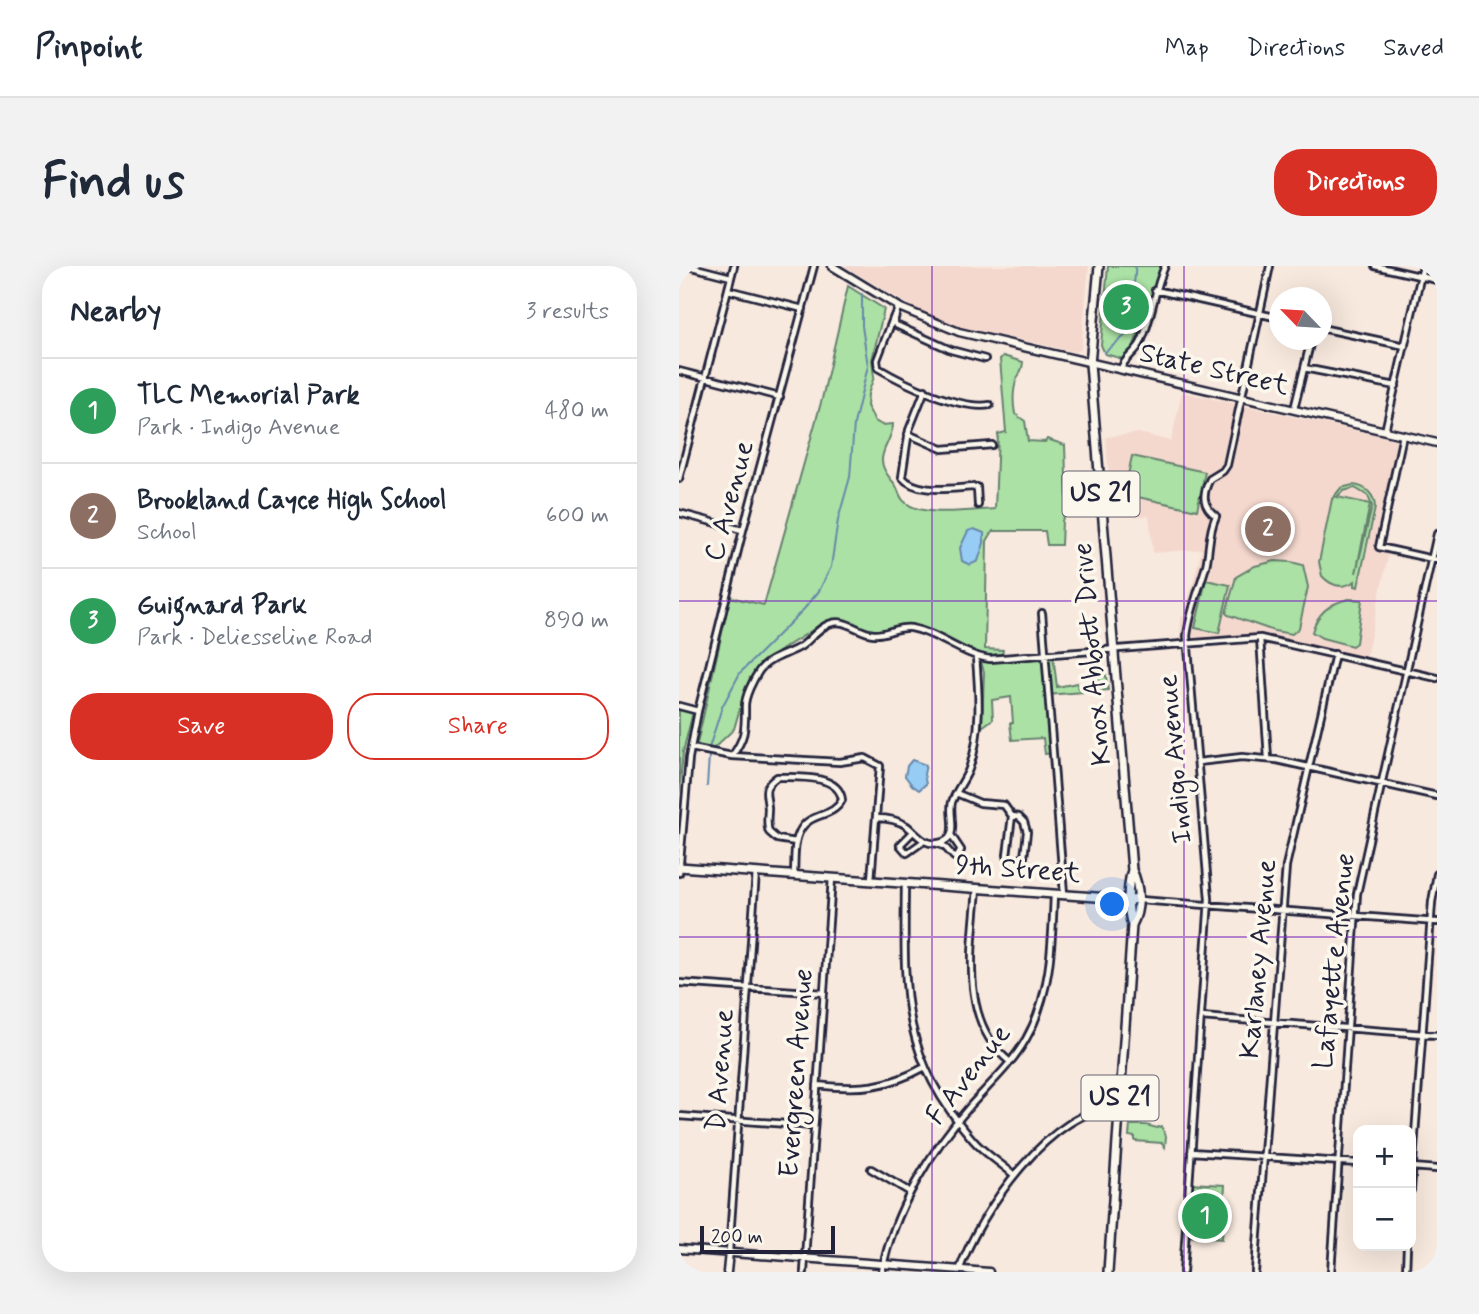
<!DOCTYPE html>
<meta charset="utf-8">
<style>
body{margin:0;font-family:Mynerve,sans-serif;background:#f2f2f3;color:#1f2937}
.controls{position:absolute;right:21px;bottom:21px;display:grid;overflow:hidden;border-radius:14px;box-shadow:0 7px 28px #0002}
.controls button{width:63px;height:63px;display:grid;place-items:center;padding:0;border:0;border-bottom:2px solid #e0e1e3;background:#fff;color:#1f2937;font:35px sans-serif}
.compass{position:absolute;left:590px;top:21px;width:63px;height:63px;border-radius:50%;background:#fff;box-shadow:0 7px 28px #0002;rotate:295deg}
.scale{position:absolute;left:21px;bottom:18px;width:135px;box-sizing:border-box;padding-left:7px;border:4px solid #22223b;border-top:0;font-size:19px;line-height:24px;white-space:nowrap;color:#22223b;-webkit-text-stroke:5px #fbf7ec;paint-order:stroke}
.you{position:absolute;left:434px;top:639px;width:24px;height:24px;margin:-18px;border:5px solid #fff;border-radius:50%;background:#1a73e8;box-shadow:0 0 0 10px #1a73e833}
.badge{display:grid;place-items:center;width:46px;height:46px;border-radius:50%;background:#d93025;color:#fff;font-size:23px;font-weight:700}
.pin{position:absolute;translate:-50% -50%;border:4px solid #fff;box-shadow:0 2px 7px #0006}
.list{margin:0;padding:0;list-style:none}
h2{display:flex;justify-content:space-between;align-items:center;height:91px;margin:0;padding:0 28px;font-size:30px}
h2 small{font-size:23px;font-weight:400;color:#747a83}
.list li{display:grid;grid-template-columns:46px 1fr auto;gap:21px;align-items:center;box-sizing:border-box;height:105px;padding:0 28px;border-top:2px solid #e0e1e3}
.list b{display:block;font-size:26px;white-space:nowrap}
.list p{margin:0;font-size:23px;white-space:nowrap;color:#747a83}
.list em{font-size:23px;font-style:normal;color:#747a83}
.actions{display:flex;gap:14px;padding:21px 28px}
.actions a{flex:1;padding:16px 0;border:2px solid #d93025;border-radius:28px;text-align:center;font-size:24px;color:#d93025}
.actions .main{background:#d93025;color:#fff}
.map{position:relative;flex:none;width:758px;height:1006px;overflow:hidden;border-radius:28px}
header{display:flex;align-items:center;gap:42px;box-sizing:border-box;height:98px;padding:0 35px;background:#fff;border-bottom:2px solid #e0e1e3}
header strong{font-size:33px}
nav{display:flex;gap:38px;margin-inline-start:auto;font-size:24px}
.intro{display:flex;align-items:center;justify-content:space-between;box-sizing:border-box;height:168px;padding:0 42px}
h1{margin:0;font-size:49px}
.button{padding:18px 32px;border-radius:28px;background:#d93025;color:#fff;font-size:24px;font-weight:700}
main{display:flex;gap:42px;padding:0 42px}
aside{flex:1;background:#fff;border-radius:28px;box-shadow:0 7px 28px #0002}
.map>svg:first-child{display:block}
</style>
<header>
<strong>Pinpoint</strong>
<nav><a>Map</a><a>Directions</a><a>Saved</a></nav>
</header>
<div class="intro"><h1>Find us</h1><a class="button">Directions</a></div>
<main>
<aside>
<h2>Nearby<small>3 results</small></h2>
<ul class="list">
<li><span class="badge" style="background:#2e9e5b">1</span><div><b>TLC Memorial Park</b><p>Park · Indigo Avenue</p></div><em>480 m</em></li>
<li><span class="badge" style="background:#8d6e63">2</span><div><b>Brookland Cayce High School</b><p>School</p></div><em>600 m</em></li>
<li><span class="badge" style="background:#2e9e5b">3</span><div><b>Guignard Park</b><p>Park · Deliesseline Road</p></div><em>890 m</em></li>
</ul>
<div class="actions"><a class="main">Save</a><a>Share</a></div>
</aside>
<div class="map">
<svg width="758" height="1006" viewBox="0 0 758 1006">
<rect width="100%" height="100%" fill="#f8e9de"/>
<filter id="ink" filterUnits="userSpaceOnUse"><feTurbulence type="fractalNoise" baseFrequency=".0143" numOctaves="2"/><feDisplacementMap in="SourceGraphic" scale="14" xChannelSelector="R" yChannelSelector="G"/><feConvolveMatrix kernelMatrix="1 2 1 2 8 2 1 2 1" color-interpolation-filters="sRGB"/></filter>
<g filter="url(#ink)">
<path fill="#f4d8ce" d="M 165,0 L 410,0 L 402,83 L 397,86 L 279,60 L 239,44 Z
M 503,126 L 725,175 L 704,275 L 710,286 L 687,392 L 586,370 L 501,375 L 502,351 L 505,350 L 523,283 L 474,287 L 470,250 L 432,251 L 427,171 L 460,167 L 492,175 Z"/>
<path fill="#abe1a4" stroke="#668270" stroke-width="2" fill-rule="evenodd" d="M 429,0 L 483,0 L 454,82 L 444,93 L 426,88 L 422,79 Z
M 169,20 L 205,43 L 193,94 L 195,111 L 189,128 L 188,140 L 196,155 L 203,159 L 214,158 C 214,171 203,182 203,194 C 203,203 210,211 215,217 C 220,223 220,232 226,236 C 243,252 293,244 316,243 L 319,168 L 327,166 L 321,93 L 324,90 L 344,96 C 344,104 341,106 338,113 C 334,123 334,137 336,148 L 346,155 L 349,175 L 366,176 L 368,173 L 386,179 L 388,238 L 383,255 L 382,279 L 368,279 L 366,265 L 314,265 L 308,275 L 306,383 L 324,384 L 323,388 L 303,390 L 296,388 L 245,363 L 232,359 L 219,360 L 194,365 L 163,353 L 148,355 L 83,396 L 72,411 L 65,428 L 55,463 L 34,483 L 24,482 L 18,478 L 51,331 L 85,339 L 143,133 Z
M 453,190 L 526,206 L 518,244 L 445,228 Z
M 674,219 C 687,220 696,229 696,242 L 679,321 L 676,320 L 676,315 C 664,323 653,321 643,310 L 640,296 L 653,233 L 662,222 ZM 676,222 L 689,230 L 693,240 L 677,307 L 691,238 L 658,231 L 664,225 Z
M 596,295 L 612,296 L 624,299 L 629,321 L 620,362 L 613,368 L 595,365 L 549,349 L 547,347 L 557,311 L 576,300 Z
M 527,314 L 551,319 L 540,367 L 516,362 Z
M 670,333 L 683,334 L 677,377 L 673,380 L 643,372 L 633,366 C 638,347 651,337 670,333 Z
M 374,389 L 378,421 L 398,417 L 399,423 L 420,421 L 419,405 L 426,404 L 429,424 L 368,429 L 373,487 L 366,488 L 364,472 L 333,474 L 331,457 L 334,457 L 332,431 L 313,434 L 314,453 L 303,461 L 305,406 L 301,392 Z
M 0,443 L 14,446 L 4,486 L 0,527 Z
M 451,859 L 467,859 L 478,862 L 482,860 L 487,870 L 486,881 L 483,877 L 456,875 L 456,871 L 450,870 Z
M 510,917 L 546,919 L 543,973 L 507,970 Z"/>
<path fill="#97ccf5" stroke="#6888ab" stroke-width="2" d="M 295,263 L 305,267 L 305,277 L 299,295 L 291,299 L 283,295 L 281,282 L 289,265 Z
M 233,494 L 247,499 L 245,508 L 247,518 L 240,524 L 233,519 L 226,510 L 228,500 Z"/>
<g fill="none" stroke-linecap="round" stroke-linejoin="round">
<path stroke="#6888ab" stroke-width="2" d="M 425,87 L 454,63 C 445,42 458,21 456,0
M 30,482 L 43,441 L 61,407 L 125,343 L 140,325 L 152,301 L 159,254 L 171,211 L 175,158 L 189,100 L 183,60 L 183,28
M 28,520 L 30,490"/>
<g stroke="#22223b" stroke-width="10">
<path id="street" d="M 9,0 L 52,11
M 696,0 L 758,14
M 49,24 L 124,43
M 476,24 L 600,52
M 219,41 L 215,56 L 217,59 L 272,84 L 306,93
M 215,50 L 198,94 L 199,102 C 226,118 280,144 311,139
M 642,62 L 726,80
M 625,102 L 717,120
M 442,103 C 445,92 457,87 462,76 C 473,52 475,24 486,0
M 0,105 L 101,131
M 246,124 L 230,164 L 223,211 C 239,230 277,221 298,221 L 299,239
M 615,143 L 632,74
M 706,165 L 744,0
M 229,168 L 263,183 L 313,179
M 724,169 L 700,281 L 758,294
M 0,213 L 55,0
M 0,247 L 63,264
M 363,347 L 385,628
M 581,372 L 589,492
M 0,440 L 19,445
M 12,482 L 53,490 C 67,471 66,462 66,440 C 66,430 74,414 80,405 C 89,392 107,389 121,381 C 131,375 137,363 150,358 C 166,351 179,367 195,368 C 208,369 218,360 232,362 C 260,367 282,389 311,393 L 581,372 L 758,412
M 53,490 L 161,496 L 186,492 L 201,500 L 192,614
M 519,496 L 563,491 L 598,494 L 758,530
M 277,527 L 301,537 L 325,539 L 333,550 L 340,551 L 345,556 L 348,566 L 345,591 L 337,596 L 329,593 L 328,589 L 333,550
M 197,552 C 209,552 219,554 228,560 C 238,568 245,580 260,577 C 282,573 269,550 273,536 C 277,524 286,514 290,503 C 303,467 300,427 297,391
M 234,566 L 221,579 L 228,587 L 245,575
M 259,578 L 265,580 L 275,591 L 278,591 L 282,584 L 272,569
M 0,607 L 10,492 L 19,445 L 64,264 L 135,0
M 115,608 C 116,593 114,576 122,563 C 132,546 154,552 163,534 C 160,508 118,511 98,511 C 82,523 88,526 89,542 C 89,550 87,558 90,566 L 98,573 L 117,576
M 226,618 C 225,724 220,789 294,874 C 306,888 322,897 335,909
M 298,622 C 294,680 279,754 331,796
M 460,634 L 758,656
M 0,717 L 145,727
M 522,751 L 758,769
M 138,819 C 180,824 208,822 246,801
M 0,850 L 135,860
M 512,886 L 679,897
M 733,901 L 758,903
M 192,903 L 231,926
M 732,924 L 753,636 L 758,608
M 50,986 L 77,606
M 280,1005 C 299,949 373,839 441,841
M 125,1006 L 153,612
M 203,1006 C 214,945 252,884 292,839 C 311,818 333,798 347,773 C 372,729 373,678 375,628
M 504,1006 L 530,633 L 508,370 C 511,345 520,324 527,300 C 531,283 529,267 537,250 C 523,240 523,228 531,213 L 544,205 L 548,199 L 591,0
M 576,1006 L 607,600 L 656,388
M 652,1006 L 678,628 L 758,268
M 727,1006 L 728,980"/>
</g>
<g stroke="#22223b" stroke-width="11">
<path id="secondary" d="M 153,0 L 222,42 L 280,66 L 758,177
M 0,983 L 310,1006
M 48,1006 L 50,986"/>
</g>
<g stroke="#22223b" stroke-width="12">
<path id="primary" d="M 420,0 L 411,98 L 453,604 C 448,620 448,644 453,659
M 0,601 L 459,634
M 429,1006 L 453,659 C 462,643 461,620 453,604"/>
</g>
<use href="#street" stroke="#fbf7ec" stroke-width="4.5"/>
<use href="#secondary" stroke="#fbf7ec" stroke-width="6"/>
<use href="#primary" stroke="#fbf7ec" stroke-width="7"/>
</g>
</g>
<path fill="none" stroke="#7b2cbf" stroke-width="2" stroke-opacity="0.55" d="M 253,0 L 253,1006M 505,0 L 505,1006M 0,335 L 758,335M 0,671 L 758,671"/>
<g text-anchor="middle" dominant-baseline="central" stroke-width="7" stroke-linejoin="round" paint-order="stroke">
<g fill="#fbf7ec" stroke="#636270" stroke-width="2">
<rect x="383.5" y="205.5" width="77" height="45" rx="5"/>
<rect x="402.5" y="809.5" width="77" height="45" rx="5"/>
</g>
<g font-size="26" font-weight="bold" fill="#22223b">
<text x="422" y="228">US 21</text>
<text x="441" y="832">US 21</text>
</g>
<g font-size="28" fill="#22223b" stroke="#fbf7ec">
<text transform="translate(535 104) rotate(13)">State Street</text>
<text transform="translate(51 235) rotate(-75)">C Avenue</text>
<text transform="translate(414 388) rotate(-95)">Knox Abbott Drive</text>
<text transform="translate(497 493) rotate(-95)">Indigo Avenue</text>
<text transform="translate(339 604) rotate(4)">9th Street</text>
<text transform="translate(580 693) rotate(-85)">Karlaney Avenue</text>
<text transform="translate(656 695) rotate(-84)">Lafayette Avenue</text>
<text transform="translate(42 804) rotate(-86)">D Avenue</text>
<text transform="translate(118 807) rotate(-86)">Evergreen Avenue</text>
<text transform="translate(290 809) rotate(-52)">F Avenue</text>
</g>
</g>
</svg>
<div class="controls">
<button>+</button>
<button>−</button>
</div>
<svg class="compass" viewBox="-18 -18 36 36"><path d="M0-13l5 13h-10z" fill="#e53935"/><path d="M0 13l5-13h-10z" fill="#747a83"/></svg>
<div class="scale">200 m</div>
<div class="you"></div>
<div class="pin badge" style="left:526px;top:950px;background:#2e9e5b">1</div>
<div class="pin badge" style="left:589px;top:263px;background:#8d6e63">2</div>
<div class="pin badge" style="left:447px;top:41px;background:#2e9e5b">3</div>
</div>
</main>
